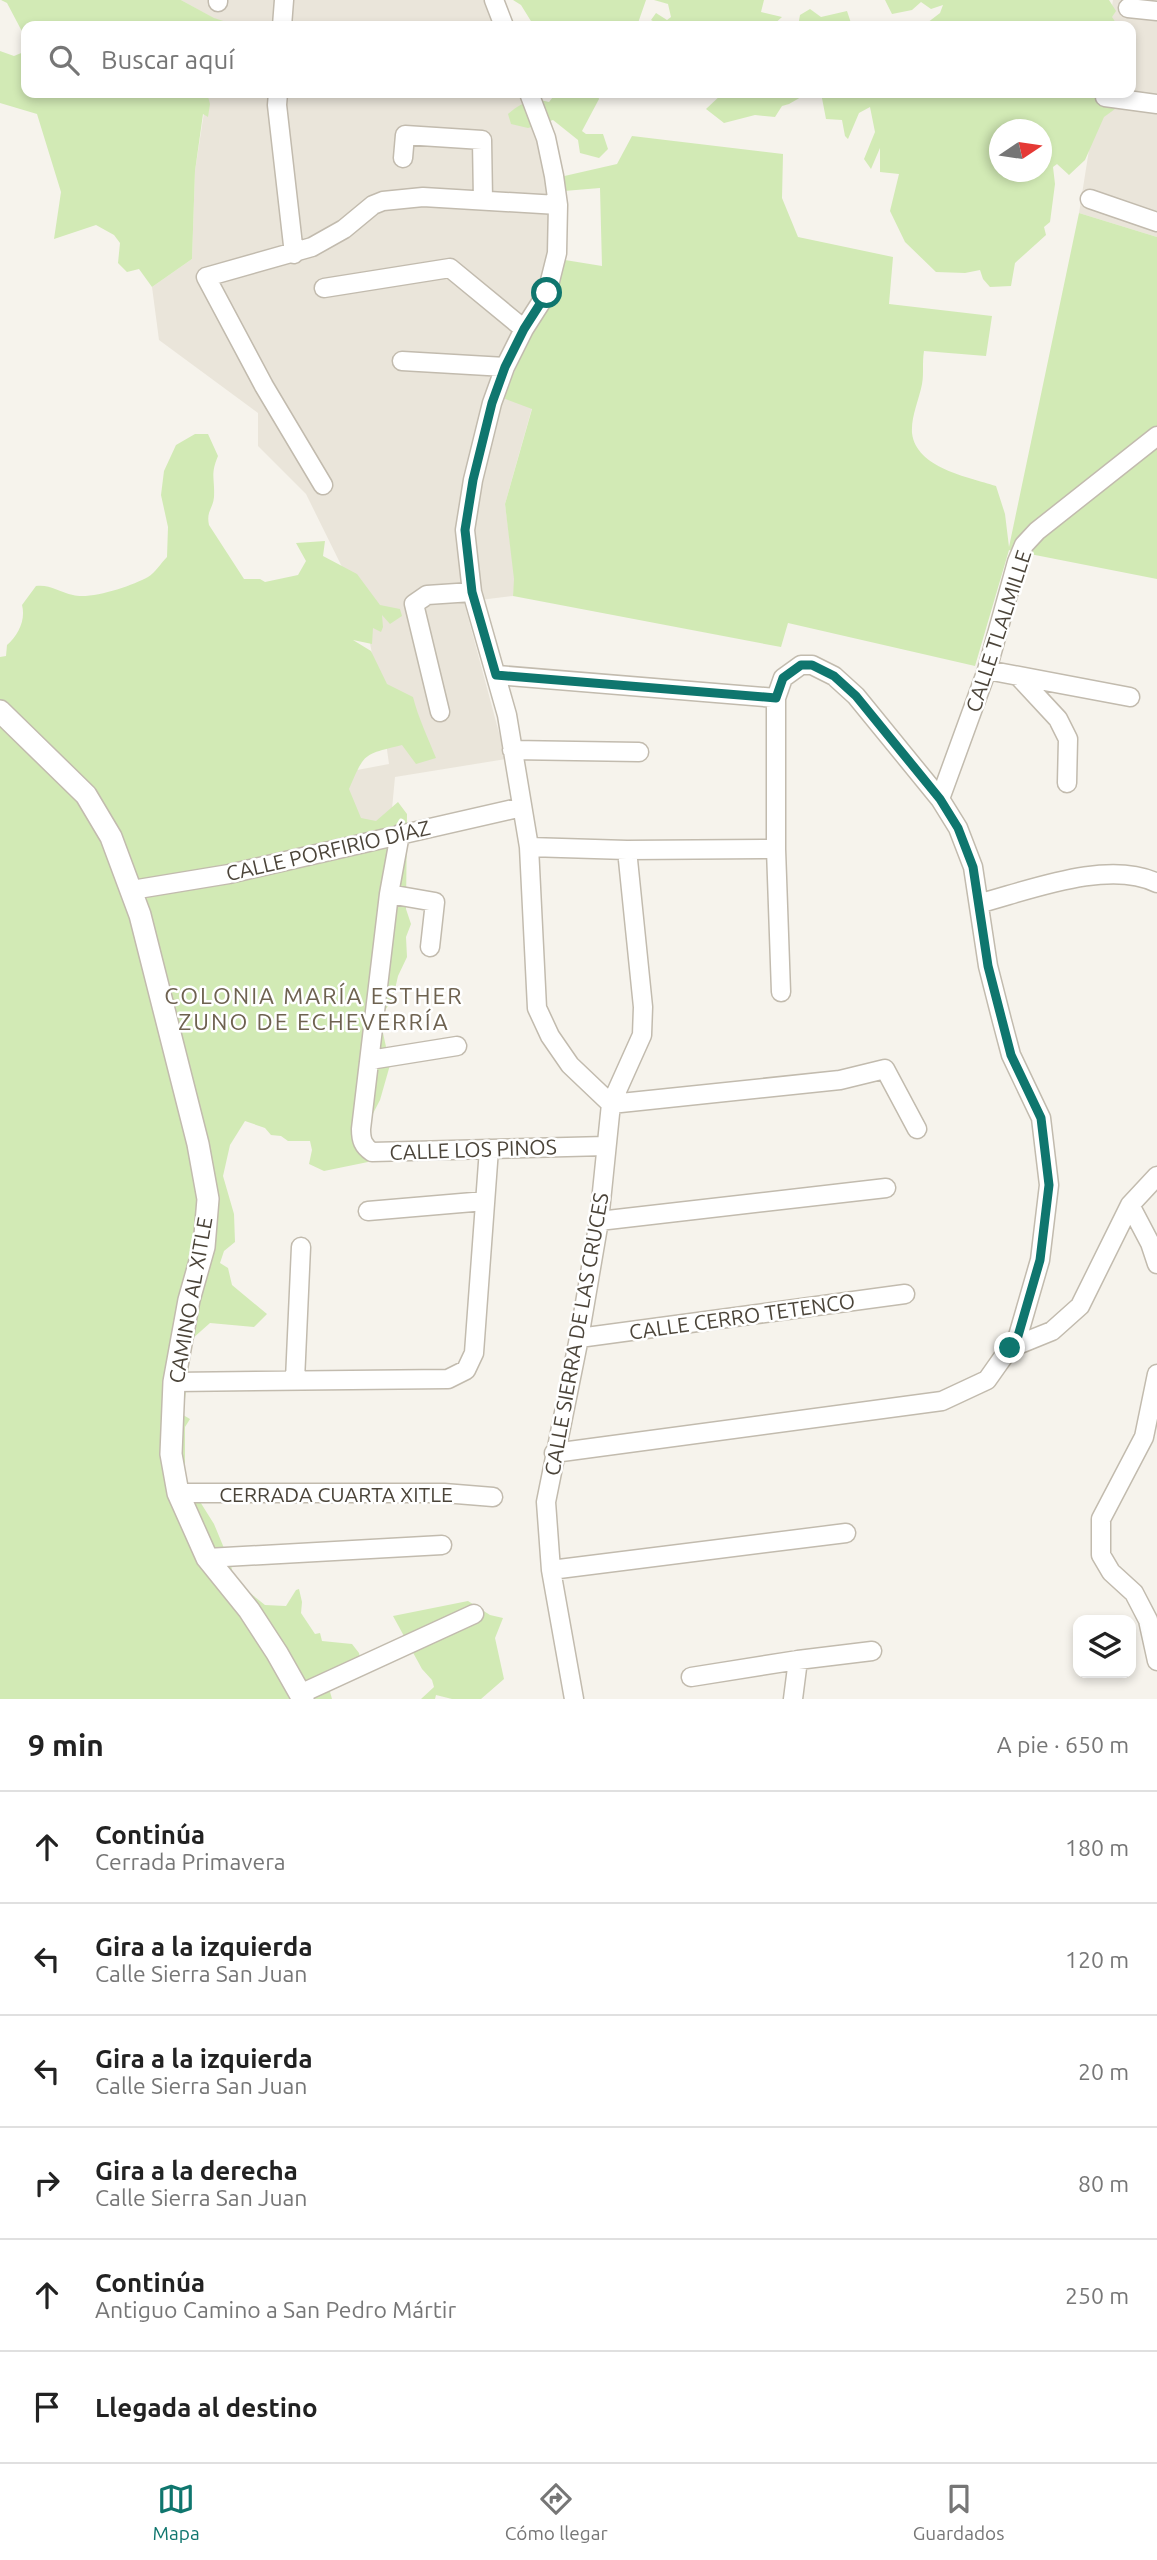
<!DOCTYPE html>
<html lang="es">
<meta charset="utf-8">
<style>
body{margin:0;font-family:Ubuntu,sans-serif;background:#f6f6f6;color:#222}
.controls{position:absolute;right:21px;bottom:21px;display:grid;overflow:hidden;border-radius:14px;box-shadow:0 4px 10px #0003}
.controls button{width:63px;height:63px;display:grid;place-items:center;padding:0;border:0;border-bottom:2px solid #e0e0e0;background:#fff;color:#222;font:35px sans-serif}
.compass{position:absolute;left:989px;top:119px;width:63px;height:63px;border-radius:50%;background:#fff;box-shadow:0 4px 10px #0003;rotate:77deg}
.stop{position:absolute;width:21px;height:21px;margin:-16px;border:5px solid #0f766e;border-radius:50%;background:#fff}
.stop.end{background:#0f766e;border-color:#fff;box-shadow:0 2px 7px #0008}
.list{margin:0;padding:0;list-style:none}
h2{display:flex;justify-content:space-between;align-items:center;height:91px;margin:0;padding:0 28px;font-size:30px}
h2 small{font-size:23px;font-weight:400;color:#767676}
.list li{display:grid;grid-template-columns:46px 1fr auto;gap:21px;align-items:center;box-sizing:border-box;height:112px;padding:0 28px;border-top:2px solid #e0e0e0}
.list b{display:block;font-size:26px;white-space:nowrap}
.list p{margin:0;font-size:23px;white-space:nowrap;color:#767676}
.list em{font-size:23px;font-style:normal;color:#767676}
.icon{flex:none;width:38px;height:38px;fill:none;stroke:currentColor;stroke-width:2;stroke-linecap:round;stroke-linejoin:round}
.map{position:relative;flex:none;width:1157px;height:1699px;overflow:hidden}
.search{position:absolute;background:#fff;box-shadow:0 4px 10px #0003;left:21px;right:21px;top:21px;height:77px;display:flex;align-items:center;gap:18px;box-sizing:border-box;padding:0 24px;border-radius:14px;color:#767676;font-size:26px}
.sheet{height:763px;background:#fff}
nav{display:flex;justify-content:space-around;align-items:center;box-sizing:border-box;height:98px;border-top:2px solid #e0e0e0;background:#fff;font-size:19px;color:#767676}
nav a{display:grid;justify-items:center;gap:4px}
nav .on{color:#0f766e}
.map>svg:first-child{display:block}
</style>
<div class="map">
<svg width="1157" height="1699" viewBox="0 0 1157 1699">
<rect width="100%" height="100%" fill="#f6f3ec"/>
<path fill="#eae5da" d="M 181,0 L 504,0 L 514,26 L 216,26 L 217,20 Z
M 1113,0 L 1157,0 L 1157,237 L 1079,213 L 1098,93 L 1131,93 L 1131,26 L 1109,26 Z
M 207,93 L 538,93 L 542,101 L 564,191 L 565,260 L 555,291 L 503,397 L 532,408 L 505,504 L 515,579 L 513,596 L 464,602 L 506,759 L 395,777 L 390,830 L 326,842 L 320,777 L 389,764 L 378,685 L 369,638 L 346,575 L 306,494 L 258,446 L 258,413 L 159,340 L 152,287 L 192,259 L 195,171 Z"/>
<path fill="#d2eab5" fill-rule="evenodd" d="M 1,0 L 181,0 L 214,18 L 239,26 L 26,26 L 26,39 L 7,3 Z
M 513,0 L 646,0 L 638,23 L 635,26 L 534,26 L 521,5 Z
M 654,0 L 764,0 L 761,12 L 782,17 L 772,26 L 662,26 L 651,20 L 656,13 L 667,20 L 671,17 L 668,4 Z
M 885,0 L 1109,0 L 1116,11 L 1112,17 L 1118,26 L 1100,26 L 1096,23 L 1090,26 L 927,26 L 927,23 L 940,13 L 943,5 L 931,9 L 921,2 L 912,10 L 892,14 Z
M 810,9 L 821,17 L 847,11 L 852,26 L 798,26 L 800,15 Z
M 0,51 L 14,56 L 26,51 L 26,93 L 207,93 L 210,104 L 208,117 L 203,114 L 195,171 L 192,259 L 152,287 L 139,269 L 127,272 L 118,263 L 120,243 L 114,235 L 96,225 L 54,239 L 61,192 L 37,114 L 0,103 Z
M 556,93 L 597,93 L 599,99 L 582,131 L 586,134 L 603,134 L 608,149 L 599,158 L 580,153 L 578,140 L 553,120 L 528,128 L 511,124 L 508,114 C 521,103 532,97 549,102 Z
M 723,93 L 808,93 L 789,104 L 782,106 L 775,117 L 755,115 L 724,123 L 706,109 Z
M 821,93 L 1109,93 L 1115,109 L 1104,117 L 1085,160 L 1069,175 L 1057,164 L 1053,167 L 1055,184 L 1050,222 L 1044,227 L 1046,235 L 1015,263 L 1011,286 L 990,287 L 983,279 L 980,270 L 965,273 L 936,272 L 905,242 L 890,211 L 899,174 L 880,172 L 880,148 L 871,169 L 864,159 L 875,132 L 870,107 L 859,113 L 848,139 L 845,136 L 842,120 L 826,119 ZM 1000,130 L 1042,130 L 1042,172 L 1000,172 Z
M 632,136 L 783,154 L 782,198 L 798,237 L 893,257 L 889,304 L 992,316 L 986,356 L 924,351 C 922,363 924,373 922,384 C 919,400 911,416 912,433 C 916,468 968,477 996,486 L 1005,514 L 1009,547 L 1079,213 L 1157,237 L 1157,579 L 1009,550 L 975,666 L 788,623 L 781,647 L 513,596 L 514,579 L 505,504 L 532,409 L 503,398 L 534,326 L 555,291 L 565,260 L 602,266 L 600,188 L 564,191 L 560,177 L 617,164 Z
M 195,434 L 208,434 L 218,456 C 210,475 215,478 214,497 C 213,509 206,511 209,525 L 244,579 L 260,579 L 265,582 L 298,575 L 306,561 L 296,543 L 325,541 L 323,556 L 357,574 L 380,605 L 400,609 L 402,616 L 390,624 L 382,615 L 383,627 L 381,632 L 373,628 L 372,644 L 353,640 L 371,651 L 387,684 L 413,697 C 418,717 428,738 436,758 L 416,764 L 402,745 C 363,755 365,752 349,789 L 361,818 L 376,821 L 398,802 L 407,814 L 406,909 L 411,924 L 406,937 L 407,957 L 398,976 L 393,998 L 384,1012 L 383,1033 L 390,1065 L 380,1100 L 364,1131 L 368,1162 L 324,1171 L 309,1164 L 312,1150 L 310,1141 L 288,1141 L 281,1136 L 271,1135 L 265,1128 L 245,1121 L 230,1145 L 223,1176 L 234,1214 L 235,1242 L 224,1251 L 220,1263 L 228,1268 L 232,1285 L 267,1314 L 254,1327 L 210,1323 L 192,1339 L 185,1399 L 178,1412 L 190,1419 L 185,1427 L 185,1473 L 187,1481 L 214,1524 L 231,1565 L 234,1580 L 265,1605 L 286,1606 L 296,1590 L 299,1589 L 302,1602 L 301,1613 L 315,1634 L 320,1633 L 322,1641 L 352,1644 L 359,1653 L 362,1666 L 327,1681 L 332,1699 L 0,1699 L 0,657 L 6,656 L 7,645 C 18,636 26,620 22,605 L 36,586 C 49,584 60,592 73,595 C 90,600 132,586 148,577 C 155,573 161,563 167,557 L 168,527 L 161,495 L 164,471 L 176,445 Z
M 468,1601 L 490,1615 L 503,1618 L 495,1638 L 504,1679 L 481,1699 L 452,1699 L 436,1695 L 435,1699 L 421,1699 L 434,1687 L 432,1680 L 422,1669 L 393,1616 Z"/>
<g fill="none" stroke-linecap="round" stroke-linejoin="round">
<g stroke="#c2bbae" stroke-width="21">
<path id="minor" d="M 494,0 L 504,26
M 218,2 L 218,0
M 1128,8 L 1157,11
M 282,26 L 284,0
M 278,93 L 277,105 L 294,254
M 529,93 L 546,138 L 554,176 L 558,205 L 557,253 L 547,293 L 524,329 L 505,367 L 492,403 L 473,480 L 465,530 L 472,592 L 507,715 L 529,847 L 537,1008 L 550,1036 L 570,1065 L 611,1104 L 840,1080 L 885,1069 L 917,1129
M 1105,97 L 1157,104
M 403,158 L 405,135 L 482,140 L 483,200
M 1090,199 L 1157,222
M 324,288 L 450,268 L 524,329
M 402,361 L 505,367
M 323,485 L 264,386 L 206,277 L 312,247 L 344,229 L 373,205 L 383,201 L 423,197 L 558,205
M 987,670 L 1130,697
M 497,675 L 776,698 L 783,678 L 801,665 L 812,665 L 834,676 L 856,696 L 940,799 L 958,828 L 973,867 L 988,966 L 1002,1021 L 1011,1055 L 1041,1118 L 1049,1185 L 1040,1260 L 1018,1336 L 987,1380 L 942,1401 L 554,1453
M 1019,677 L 1058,719 L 1068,739 L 1067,783
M 776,698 L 776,849 L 781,992
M 440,712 L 414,604 L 427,595 L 472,592
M 512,750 L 639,752
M 940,799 L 987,670 L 1017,562 L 1024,545 L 1037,531 L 1157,436
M 400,834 L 389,894 L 361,1129 C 361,1140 363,1146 372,1152 L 606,1146
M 529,847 L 627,850 L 776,849
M 132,890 L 229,874 L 522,807
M 389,894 L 435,902 L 430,947
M 981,903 C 1030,890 1109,859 1157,883
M 370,1060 L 457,1046
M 1130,1205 L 1150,1243 L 1157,1264
M 368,1211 L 485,1201
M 599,1221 L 886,1188
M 579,1338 L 905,1294
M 1010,1348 L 1052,1331 L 1080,1306 L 1130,1205 L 1157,1176
M 1157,1374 L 1144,1437 L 1101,1519 L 1101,1555 L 1111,1572 L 1134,1593 L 1148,1620 L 1157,1661
M 295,1380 L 301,1247
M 174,1382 L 448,1379 L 466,1370 L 474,1353 L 489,1149
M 178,1493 L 444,1493 L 493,1497
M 207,1558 L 442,1545
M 551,1570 L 846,1533
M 691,1677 L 798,1660 L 872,1651
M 300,1694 L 474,1614
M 574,1699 L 551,1570 L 546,1502 L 579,1338 L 599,1221 L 611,1104 L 642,1035 L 643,1007 L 627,850
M 793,1699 L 798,1660"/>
</g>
<g stroke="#c2bbae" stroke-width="24">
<path id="tertiary" d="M 0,711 L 86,795 L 111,837 L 140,915 L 198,1144 L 208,1199 L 204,1247 L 189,1300 L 174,1382 L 171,1454 L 178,1493 L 207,1558 L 249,1610 L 277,1653 L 303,1699"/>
</g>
<use href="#minor" stroke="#fff" stroke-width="18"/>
<use href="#tertiary" stroke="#fff" stroke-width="21"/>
</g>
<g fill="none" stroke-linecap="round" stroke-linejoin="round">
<path stroke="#0f766e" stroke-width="9" d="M 547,293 L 524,329 L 505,367 L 492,403 L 473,480 L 465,530 L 472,592 L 496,675 L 776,698 L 783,678 L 801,665 L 812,665 L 834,676 L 856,696 L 940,799 L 958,828 L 973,867 L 988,966 L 1011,1055 L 1041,1118 L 1049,1185 L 1040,1260 L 1018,1336 L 1010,1348"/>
</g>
<g text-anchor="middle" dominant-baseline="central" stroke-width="5" stroke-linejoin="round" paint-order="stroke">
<g font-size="21" fill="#4b4439" stroke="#fff">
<text transform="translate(998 631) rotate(-72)">CALLE TLALMILLE</text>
<text transform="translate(328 850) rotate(-13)">CALLE PORFIRIO DÍAZ</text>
<text transform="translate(473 1149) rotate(-2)">CALLE LOS PINOS</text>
<text transform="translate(190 1300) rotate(-80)">CAMINO AL XITLE</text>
<text transform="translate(742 1316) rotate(-8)">CALLE CERRO TETENCO</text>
<text transform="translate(576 1334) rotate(-80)">CALLE SIERRA DE LAS CRUCES</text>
<text x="336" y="1494">CERRADA CUARTA XITLE</text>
</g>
<g font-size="23" letter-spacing="2" fill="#6e6250" stroke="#fff">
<text x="314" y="995">COLONIA MARÍA ESTHER<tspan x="314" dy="26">ZUNO DE ECHEVERRÍA</tspan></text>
</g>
</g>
</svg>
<div class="controls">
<button><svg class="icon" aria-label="layers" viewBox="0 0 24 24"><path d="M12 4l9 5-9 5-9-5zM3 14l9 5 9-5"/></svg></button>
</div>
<svg class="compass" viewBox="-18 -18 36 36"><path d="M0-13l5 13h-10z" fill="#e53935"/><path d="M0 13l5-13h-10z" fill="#767676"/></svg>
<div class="stop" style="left:547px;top:293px"></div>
<div class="stop end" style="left:1010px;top:1348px"></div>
<div class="search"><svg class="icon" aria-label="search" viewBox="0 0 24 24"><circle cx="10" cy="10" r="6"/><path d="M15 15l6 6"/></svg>Buscar aquí</div>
</div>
<section class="sheet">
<h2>9 min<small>A pie · 650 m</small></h2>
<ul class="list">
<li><svg class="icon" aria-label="ahead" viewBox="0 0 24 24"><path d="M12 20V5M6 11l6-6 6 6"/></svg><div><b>Continúa</b><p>Cerrada Primavera</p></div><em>180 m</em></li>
<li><svg class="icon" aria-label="left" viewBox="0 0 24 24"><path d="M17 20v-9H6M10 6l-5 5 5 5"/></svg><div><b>Gira a la izquierda</b><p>Calle Sierra San Juan</p></div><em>120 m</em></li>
<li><svg class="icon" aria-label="left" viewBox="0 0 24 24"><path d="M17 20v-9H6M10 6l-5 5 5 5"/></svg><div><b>Gira a la izquierda</b><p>Calle Sierra San Juan</p></div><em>20 m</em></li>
<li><svg class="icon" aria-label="right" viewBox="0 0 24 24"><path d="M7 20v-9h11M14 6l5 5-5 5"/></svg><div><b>Gira a la derecha</b><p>Calle Sierra San Juan</p></div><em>80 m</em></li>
<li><svg class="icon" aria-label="ahead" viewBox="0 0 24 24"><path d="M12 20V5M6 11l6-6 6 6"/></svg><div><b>Continúa</b><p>Antiguo Camino a San Pedro Mártir</p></div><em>250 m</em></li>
<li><svg class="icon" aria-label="arrive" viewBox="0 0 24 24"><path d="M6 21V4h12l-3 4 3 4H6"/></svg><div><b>Llegada al destino</b></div></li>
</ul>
</section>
<nav>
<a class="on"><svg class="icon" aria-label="map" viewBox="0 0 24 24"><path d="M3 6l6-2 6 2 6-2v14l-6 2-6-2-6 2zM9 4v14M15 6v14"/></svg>Mapa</a>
<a><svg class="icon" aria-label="directions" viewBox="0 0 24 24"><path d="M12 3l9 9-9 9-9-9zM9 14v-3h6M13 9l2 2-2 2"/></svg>Cómo llegar</a>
<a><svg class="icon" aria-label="saved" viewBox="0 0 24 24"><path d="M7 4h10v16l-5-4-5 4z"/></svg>Guardados</a>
</nav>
